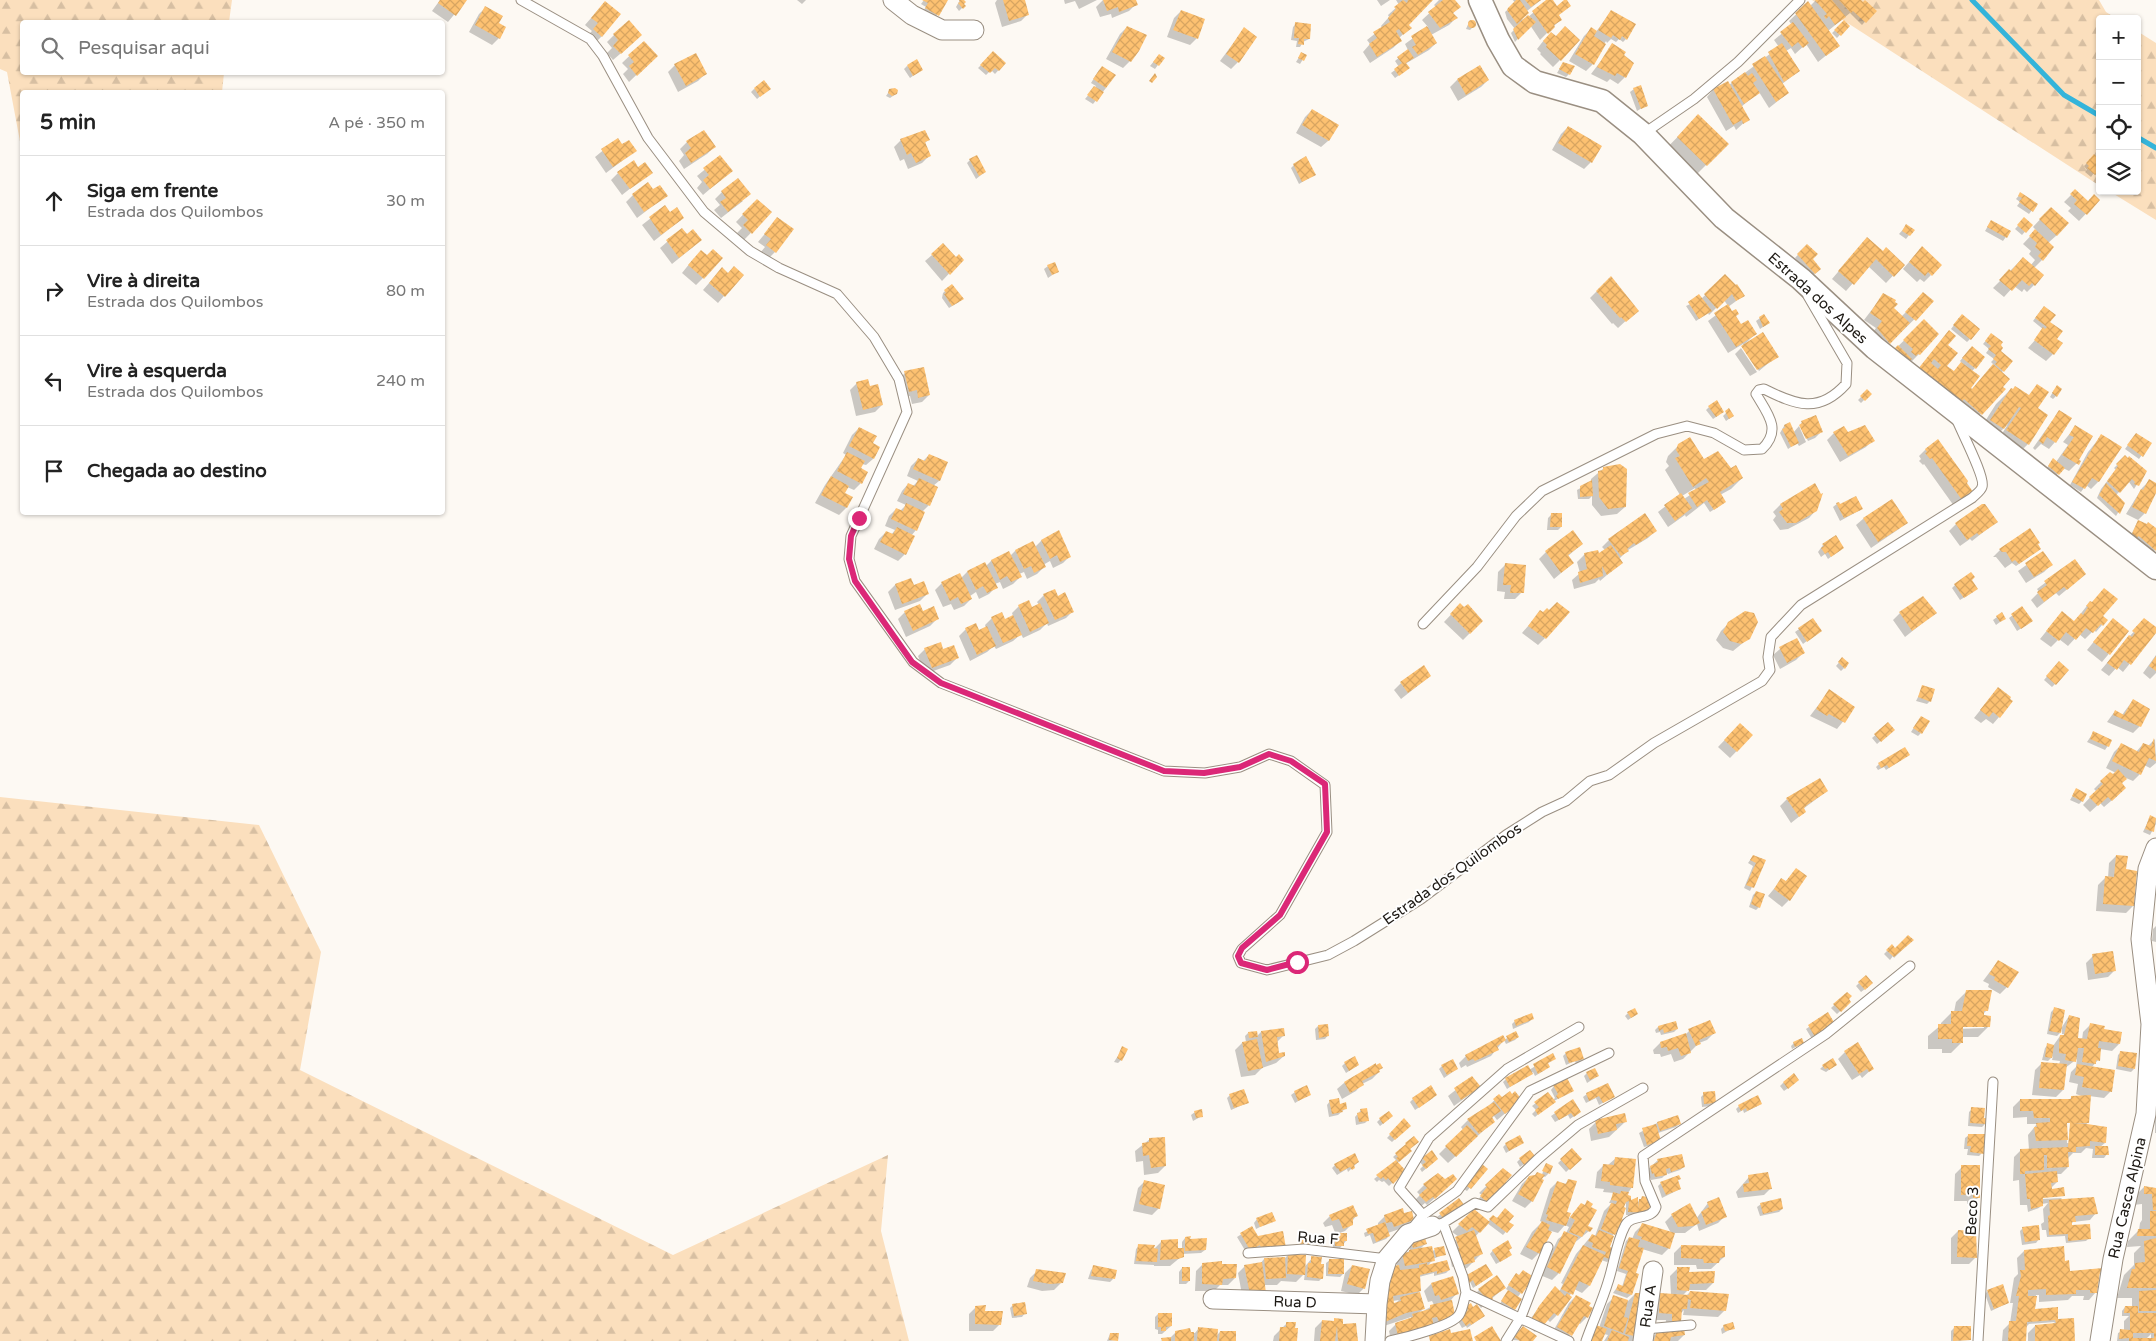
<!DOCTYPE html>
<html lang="pt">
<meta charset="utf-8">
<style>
body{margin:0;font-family:"Varela Round",sans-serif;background:#f6f6f6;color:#222}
.controls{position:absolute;right:15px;top:15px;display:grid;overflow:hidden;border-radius:5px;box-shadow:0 1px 4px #0004}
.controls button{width:45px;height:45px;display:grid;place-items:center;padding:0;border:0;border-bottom:1px solid #e0e0e0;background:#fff;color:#222;font:25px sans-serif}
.stop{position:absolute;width:15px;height:15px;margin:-11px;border:4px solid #db2777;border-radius:50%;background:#fff}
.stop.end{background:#db2777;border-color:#fff;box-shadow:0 1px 5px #0008}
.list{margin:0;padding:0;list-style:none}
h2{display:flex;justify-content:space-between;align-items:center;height:65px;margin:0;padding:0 20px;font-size:21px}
h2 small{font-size:16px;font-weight:400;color:#767676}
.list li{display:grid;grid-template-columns:32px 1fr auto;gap:15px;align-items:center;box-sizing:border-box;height:90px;padding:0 20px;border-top:1px solid #e0e0e0}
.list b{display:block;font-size:19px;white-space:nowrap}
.list p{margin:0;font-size:16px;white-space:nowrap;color:#767676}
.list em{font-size:16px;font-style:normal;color:#767676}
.icon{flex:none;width:28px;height:28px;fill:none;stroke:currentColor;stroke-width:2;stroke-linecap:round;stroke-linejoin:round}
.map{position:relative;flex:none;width:2156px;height:1341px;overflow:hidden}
.search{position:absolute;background:#fff;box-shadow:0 1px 4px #0004;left:20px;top:20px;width:425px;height:55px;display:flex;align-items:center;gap:12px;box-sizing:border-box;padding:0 18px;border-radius:5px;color:#767676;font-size:19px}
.panel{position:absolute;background:#fff;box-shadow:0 1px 4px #0004;left:20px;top:90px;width:425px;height:425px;border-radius:5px}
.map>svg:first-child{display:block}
</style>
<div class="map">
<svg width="2156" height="1341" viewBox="0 0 2156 1341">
<defs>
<pattern id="forest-firs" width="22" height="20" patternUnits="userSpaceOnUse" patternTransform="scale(1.25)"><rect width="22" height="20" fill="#fbdfbd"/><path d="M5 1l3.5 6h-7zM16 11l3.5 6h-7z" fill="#d7bfa2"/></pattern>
<pattern id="building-cross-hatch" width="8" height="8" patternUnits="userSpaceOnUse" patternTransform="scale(1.25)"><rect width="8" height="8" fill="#fdc171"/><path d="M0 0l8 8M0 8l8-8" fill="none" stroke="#d8a561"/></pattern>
</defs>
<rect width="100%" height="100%" fill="#fdf9f3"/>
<path fill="url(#forest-firs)" d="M 0,0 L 232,0 L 229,22 L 22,22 L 22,72 L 224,73 L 222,92 L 22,92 L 22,152 L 7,72 L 0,69 Z
M 1812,0 L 2099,0 L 2106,12 L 2117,19 L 2100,19 L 2100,186 Z
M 2137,31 L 2156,43 L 2156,220 L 2109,191 L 2137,191 Z
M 0,797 L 259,825 L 321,952 L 300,1070 L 673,1255 L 888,1155 L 881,1231 L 909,1341 L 0,1341 Z"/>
<path fill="#0003" fill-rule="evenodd" d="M 440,0 L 466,0 L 448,22 L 432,11 Z
M 797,0 L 806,0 L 802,4 Z
M 924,0 L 947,0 L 935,18 L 923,11 L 926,7 L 921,4 Z
M 960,0 L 962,0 L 964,6 L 959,11 L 956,7 Z
M 997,0 L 1024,0 L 1028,14 L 1021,21 L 1002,27 L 995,3 Z
M 1064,0 L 1097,0 L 1079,9 L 1075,1 L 1065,4 Z
M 1103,0 L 1135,0 L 1136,4 L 1129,11 L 1112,18 L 1111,14 L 1100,17 L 1096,7 Z
M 1377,0 L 1390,0 L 1381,6 Z
M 1396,0 L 1431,0 L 1407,25 L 1410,28 L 1399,38 L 1400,41 L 1393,48 L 1370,63 L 1363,52 L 1370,44 L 1367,40 L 1382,28 L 1381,26 L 1389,17 L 1388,15 L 1399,5 Z
M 1439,0 L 1453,0 L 1459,7 L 1452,14 L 1456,18 L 1449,25 L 1431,35 L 1436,43 L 1429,50 L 1405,64 L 1405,71 L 1395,78 L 1391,73 L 1399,67 L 1395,61 L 1408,50 L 1405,44 L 1428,27 L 1422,20 L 1436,7 L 1434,5 Z
M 1513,0 L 1541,0 L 1527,11 L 1521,20 L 1528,17 L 1549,0 L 1552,0 L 1557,8 L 1558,16 L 1560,20 L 1540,40 L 1530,25 L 1515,42 L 1511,33 L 1515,29 L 1507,19 L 1505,12 L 1515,3 Z
M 1816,0 L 1859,0 L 1875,11 L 1862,25 L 1850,13 L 1828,31 L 1839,45 L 1818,62 L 1806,44 L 1795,54 L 1791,48 L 1786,51 L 1799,71 L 1782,84 L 1788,93 L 1769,108 L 1759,92 L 1741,107 L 1748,119 L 1736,130 L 1734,126 L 1726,131 L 1707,97 L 1713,90 L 1727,82 L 1729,85 L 1779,47 L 1774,40 L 1792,25 L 1789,21 L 1808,3 L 1810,6 Z
M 486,7 L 498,23 L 499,38 L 492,45 L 469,32 L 479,14 Z
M 598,10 L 602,36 L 595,43 L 587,36 L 592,31 L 585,25 Z
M 1181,11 L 1197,38 L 1190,45 L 1167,37 L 1174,18 Z
M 1611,11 L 1626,39 L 1623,42 L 1619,39 L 1616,42 L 1611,39 L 1607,43 L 1606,41 L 1593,64 L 1586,71 L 1569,61 L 1584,36 L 1591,29 L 1596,32 Z
M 628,21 L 634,42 L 613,60 L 607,53 L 612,48 L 607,42 Z
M 1469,22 L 1473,22 L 1473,27 L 1470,30 L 1466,29 Z
M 1844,22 L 1848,26 L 1837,38 L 1832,33 Z
M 1296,24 L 1309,39 L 1303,42 L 1300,47 L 1296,47 L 1297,41 L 1291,40 L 1293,27 Z
M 1127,27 L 1130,61 L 1123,68 L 1106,59 L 1120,34 Z
M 1244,29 L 1238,62 L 1231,69 L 1220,61 Z
M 1544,40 L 1560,60 L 1553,67 L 1540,54 L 1541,53 L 1537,49 Z
M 644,42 L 656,56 L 629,82 L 623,74 L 628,69 L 622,63 Z
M 1613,45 L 1623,56 L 1625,77 L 1618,84 L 1610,79 L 1607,82 L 1591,74 Z
M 993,53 L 1004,64 L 995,74 L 991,70 L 986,75 L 978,68 Z
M 1301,54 L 1305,56 L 1300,64 L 1296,62 Z
M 1159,55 L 1163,58 L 1155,69 L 1150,66 Z
M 1563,63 L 1569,74 L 1566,77 L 1557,73 Z
M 675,65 L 705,74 L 698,81 L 678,92 L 668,72 Z
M 907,66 L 921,70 L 910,78 L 904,69 Z
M 1480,67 L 1488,80 L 1481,87 L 1458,101 L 1450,87 L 1457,80 Z
M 1099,70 L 1106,88 L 1093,104 L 1085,99 L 1096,86 L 1091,83 Z
M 754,89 L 766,91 L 757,99 L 751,92 Z
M 1634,89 L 1647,105 L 1637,111 L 1630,92 Z
M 890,90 L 896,94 L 890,98 L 886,96 Z
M 1312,110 L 1337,125 L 1328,141 L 1321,147 L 1296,133 L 1305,117 Z
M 1698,116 L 1706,165 L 1685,186 L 1656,159 Z
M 1568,127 L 1600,146 L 1591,162 L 1584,169 L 1552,150 L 1561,134 Z
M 617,139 L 622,146 L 635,151 L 606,173 L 595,157 Z
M 901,140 L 928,140 L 925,143 L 929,156 L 922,163 L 908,169 L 904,159 L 900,161 L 894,147 Z
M 687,142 L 714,147 L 707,154 L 684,169 L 679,161 L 684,155 L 680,149 Z
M 2094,156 L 2100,162 L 2099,178 L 2094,173 L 2091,177 L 2085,172 L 2087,170 L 2084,166 Z
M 720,157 L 731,171 L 703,195 L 697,188 L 702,182 L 697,176 Z
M 970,160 L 985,172 L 976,179 L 967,163 Z
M 1294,165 L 1314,175 L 1299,184 L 1291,168 Z
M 638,168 L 651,172 L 622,195 L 611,180 L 618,173 Z
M 2075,191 L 2088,202 L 2099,200 L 2079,221 L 2068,211 L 2071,208 L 2064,202 Z
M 722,192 L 743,201 L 721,218 L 714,210 L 720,205 L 715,199 Z
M 2020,194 L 2036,205 L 2029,214 L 2017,206 L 2020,202 L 2016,199 Z
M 633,195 L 666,196 L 637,218 L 626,202 Z
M 757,200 L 770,213 L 744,240 L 737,233 L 742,228 L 736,222 Z
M 665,207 L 670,214 L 683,218 L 654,241 L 642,225 Z
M 2044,215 L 2057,235 L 2048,243 L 2042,260 L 2034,268 L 2034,285 L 2027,292 L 2024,289 L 2022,292 L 2014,286 L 2004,297 L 1993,288 L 2023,258 L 2031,265 L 2035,260 L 2029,254 L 2031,251 L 2023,244 L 2036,230 L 2033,227 Z
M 777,219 L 775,252 L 768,259 L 760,253 L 765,247 L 758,242 Z
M 2024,219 L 2031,225 L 2022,235 L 2015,229 Z
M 1991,221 L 2010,231 L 2003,241 L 1985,231 Z
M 1906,226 L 1913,230 L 1906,239 L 1899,234 Z
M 681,230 L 693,247 L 672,264 L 660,248 Z
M 1807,245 L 1811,259 L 1819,269 L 1812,276 L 1795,258 Z
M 1855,252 L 1882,252 L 1903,265 L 1886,283 L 1868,266 L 1846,291 L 1832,279 Z
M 932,255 L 962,260 L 942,281 L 925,261 Z
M 1915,255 L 1931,275 L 1924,282 L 1920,279 L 1917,282 L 1903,269 Z
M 694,258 L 703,278 L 696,285 L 682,273 Z
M 1048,266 L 1058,271 L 1048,278 L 1044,269 Z
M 715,276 L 724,296 L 718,303 L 703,290 Z
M 1725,276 L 1743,296 L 1728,307 L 1740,325 L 1755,334 L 1746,343 L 1777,356 L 1759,371 L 1743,346 L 1743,344 L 1728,353 L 1708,321 L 1728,306 L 1724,300 L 1709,315 L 1708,313 L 1696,321 L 1686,306 L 1701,299 Z
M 1610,278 L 1630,317 L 1618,328 L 1613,323 L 1612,324 L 1590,298 Z
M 946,290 L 959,302 L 949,308 L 942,298 L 943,293 Z
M 1883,295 L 1892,308 L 1901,317 L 1917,301 L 1932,302 L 1883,350 L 1870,336 L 1876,328 L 1864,320 Z
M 2041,310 L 2049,322 L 2055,339 L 2053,354 L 2046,361 L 2028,348 L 2044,330 L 2033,321 Z
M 1760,318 L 1769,323 L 1760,329 L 1756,321 Z
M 1959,318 L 1970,339 L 1967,342 L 1951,329 Z
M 1924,321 L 1919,354 L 1912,361 L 1886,358 Z
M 1988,338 L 1999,351 L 2003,371 L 2001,373 L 2002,387 L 2004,389 L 1974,421 L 1908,382 L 1939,344 L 1947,345 L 1946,366 L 1953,372 L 1962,363 L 1960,361 L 1969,350 L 1975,368 L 1972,371 L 1969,388 L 1972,390 L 1994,365 L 1991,362 L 1994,359 L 1986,353 L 1989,349 L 1983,344 Z
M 1741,348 L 1757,372 L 1750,376 L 1735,354 Z
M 905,373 L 929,395 L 922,402 L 912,404 L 910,396 L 902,398 L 898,380 Z
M 857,383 L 869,388 L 882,405 L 875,412 L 856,416 L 850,390 Z
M 2037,385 L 2036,409 L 2028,444 L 2021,451 L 2000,437 L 2008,424 L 1989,443 L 1977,434 L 1996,404 L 2011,389 L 2029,396 Z
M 2054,390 L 2056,396 L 2053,399 L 2050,397 Z
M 1867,391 L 1870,394 L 1861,403 L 1858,400 Z
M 1709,407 L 1719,415 L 1713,419 L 1706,410 Z
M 1729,410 L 1733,416 L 1726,421 L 1723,416 Z
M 2052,421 L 2055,442 L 2049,449 L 2041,444 L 2035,450 L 2033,448 Z
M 1802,422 L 1822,431 L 1815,438 L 1808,441 L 1800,425 Z
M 1789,424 L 1793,433 L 1799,426 L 1806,442 L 1799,446 L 1797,443 L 1788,449 L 1780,433 L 1784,426 Z
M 2076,426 L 2077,460 L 2079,461 L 2069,471 L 2063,468 L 2055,477 L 2046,470 L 2050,463 L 2056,462 L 2068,445 L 2063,442 Z
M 859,428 L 871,444 L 879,448 L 873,459 L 866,465 L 862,464 L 859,469 L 861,483 L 854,490 L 847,487 L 844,493 L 851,497 L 846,508 L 839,515 L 815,503 L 825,485 L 846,455 L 843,453 L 852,435 Z
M 1834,433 L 1848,434 L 1873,440 L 1866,447 L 1840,462 L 1827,440 Z
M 2101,436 L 2112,458 L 2098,482 L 2091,489 L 2086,485 L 2081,492 L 2070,485 L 2088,452 Z
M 2133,438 L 2150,444 L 2139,459 L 2125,449 Z
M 1679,445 L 1703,461 L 1730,469 L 1742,478 L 1731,489 L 1720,495 L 1724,502 L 1721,505 L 1710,512 L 1704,503 L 1686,517 L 1685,515 L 1668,527 L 1658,512 L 1680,495 L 1665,470 L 1669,466 L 1666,462 L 1668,456 ZM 1695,488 L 1696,491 L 1684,499 L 1682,496 Z
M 1926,449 L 1965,483 L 1972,492 L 1954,506 L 1924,464 L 1923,465 L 1919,461 L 1921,459 L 1919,456 Z
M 929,455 L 946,463 L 939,481 L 933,486 L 929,505 L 922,512 L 916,530 L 911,536 L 905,554 L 898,561 L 874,549 L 879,539 L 886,532 L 891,535 L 895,530 L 885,526 L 889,516 L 896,509 L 900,511 L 906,505 L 897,501 L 902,491 L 908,484 L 913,486 L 918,481 L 907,476 L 911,466 L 918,459 L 923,461 Z
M 2125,457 L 2145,472 L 2134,489 L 2129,482 L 2116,495 L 2124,503 L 2116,516 L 2097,498 L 2101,489 L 2116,470 L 2114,468 Z
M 1604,468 L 1625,507 L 1617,514 L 1601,516 L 1592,505 L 1592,496 L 1589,499 L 1578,499 L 1577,490 L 1591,482 L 1591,479 Z
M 2149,481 L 2156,484 L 2156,490 L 2145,513 L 2138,520 L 2126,514 L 2142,488 Z
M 1814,485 L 1816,510 L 1809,518 L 1788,529 L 1780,530 L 1773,520 L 1776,516 L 1773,512 L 1780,505 Z
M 1892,500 L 1906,522 L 1899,529 L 1871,548 L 1856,525 L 1863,519 Z
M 1838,503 L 1840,506 L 1862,509 L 1840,521 L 1833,507 Z
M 1551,515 L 1561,527 L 1558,530 L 1547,530 L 1548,518 Z
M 2138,521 L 2156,530 L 2156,549 L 2152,553 L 2129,539 Z
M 1996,522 L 1972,541 L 1970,539 L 1960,546 L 1949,531 L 1956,524 Z
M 1655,531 L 1648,538 L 1628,550 L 1619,559 L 1621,563 L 1600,581 L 1599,579 L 1595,583 L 1574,589 L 1572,580 L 1580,573 L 1577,562 L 1584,555 L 1598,556 L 1605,550 L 1602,547 L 1609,540 Z
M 1059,532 L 1070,556 L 1063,563 L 1053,568 L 1050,561 L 1043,565 L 1044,567 L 1037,574 L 1027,579 L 1024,572 L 1019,574 L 1020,577 L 1013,584 L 1003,589 L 1000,582 L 995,584 L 996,587 L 989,594 L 979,599 L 976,592 L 970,596 L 971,599 L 964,606 L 954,610 L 951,604 L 943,607 L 935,590 L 942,583 L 961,578 L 967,572 L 986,566 L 991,561 L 1009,553 L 1010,556 L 1015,551 L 1033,542 L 1035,547 L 1041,541 Z
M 1582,544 L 1568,556 L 1573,563 L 1554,579 L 1539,559 L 1546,552 Z
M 2037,544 L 2036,552 L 2016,566 L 2012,563 L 2005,568 L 1996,557 L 1993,557 L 2000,550 Z
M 1823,545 L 1843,548 L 1828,559 L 1825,554 L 1821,557 L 1818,552 Z
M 2043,553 L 2051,565 L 2044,572 L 2026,583 L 2018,571 Z
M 2075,560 L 2077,581 L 2059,596 L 2056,593 L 2037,608 L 2031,600 L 2039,592 L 2037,589 Z
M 1505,565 L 1522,592 L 1515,599 L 1504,599 L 1505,592 L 1497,591 L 1498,572 Z
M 1971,580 L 1973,592 L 1960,600 L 1952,588 L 1955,585 Z
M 895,585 L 913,587 L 927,594 L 920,601 L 895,610 L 888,592 Z
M 1044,595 L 1057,597 L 1073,611 L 1066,618 L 1048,626 L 1047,623 L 1040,630 L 1023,638 L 1021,634 L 1013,641 L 996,649 L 994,646 L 987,652 L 970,661 L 959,636 L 966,629 L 979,632 L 986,628 L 985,625 L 992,618 L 1005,620 L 1013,616 L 1012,613 L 1019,606 L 1032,609 L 1039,605 L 1037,602 Z
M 2090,602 L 2102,616 L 2102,625 L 2096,632 L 2094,630 L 2085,639 L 2079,634 L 2068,646 L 2059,639 L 2051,647 L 2040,639 L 2062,612 L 2074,622 Z
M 1460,605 L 1482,621 L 1463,640 L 1444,622 Z
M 2022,608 L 2028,624 L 2017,631 L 2009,618 Z
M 905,612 L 923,613 L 937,619 L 930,626 L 906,637 L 898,619 Z
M 1900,613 L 1935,613 L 1905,637 L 1893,620 Z
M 1997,617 L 2004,619 L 1996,625 L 1993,620 Z
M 1534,619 L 1545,638 L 1538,645 L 1522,633 Z
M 1813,619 L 1817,633 L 1803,644 L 1795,632 Z
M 2145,620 L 2156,631 L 2123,672 L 2117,667 L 2109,676 L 2101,670 L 2127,639 Z
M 1729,623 L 1749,638 L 1733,651 L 1723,648 L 1716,640 L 1721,631 Z
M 2106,627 L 2128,631 L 2102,662 L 2087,650 Z
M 925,649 L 943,650 L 957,658 L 950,665 L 925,674 L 918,656 Z
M 1780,649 L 1803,653 L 1796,660 L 1780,669 L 1773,655 Z
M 2156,655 L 2156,673 L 2150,679 L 2143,673 Z
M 1842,659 L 1848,664 L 1841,671 L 1836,666 Z
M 2056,666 L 2055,684 L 2052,687 L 2044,680 Z
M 1430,676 L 1401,699 L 1394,690 L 1401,683 Z
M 1923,687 L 1930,701 L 1927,704 L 1916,701 Z
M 1998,688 L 1999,717 L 1993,724 L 1986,719 L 1981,723 L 1974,718 Z
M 1829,691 L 1854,708 L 1837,729 L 1810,716 Z
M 2133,700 L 2140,726 L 2133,733 L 2107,722 L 2115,711 L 2122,715 Z
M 1918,721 L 1921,733 L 1918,736 L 1911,732 Z
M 1740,724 L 1752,735 L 1730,758 L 1718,747 Z
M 1888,724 L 1893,730 L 1877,744 L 1872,738 Z
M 2093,733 L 2111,741 L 2105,750 L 2087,742 Z
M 2155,739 L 2156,763 L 2150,768 L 2144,765 L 2140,774 L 2133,781 L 2126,778 L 2121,783 L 2118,795 L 2104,807 L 2100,803 L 2090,812 L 2083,805 L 2096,791 L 2094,789 L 2110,773 L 2113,776 L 2116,773 L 2106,768 L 2114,752 L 2121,745 L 2136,752 L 2143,744 L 2148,746 Z
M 1908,755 L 1886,770 L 1884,767 L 1878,770 L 1876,767 L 1879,764 Z
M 2076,790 L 2082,801 L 2079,804 L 2070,800 Z
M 1827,791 L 1803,809 L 1805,812 L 1791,823 L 1780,806 L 1787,799 Z
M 2150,817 L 2156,819 L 2156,824 L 2150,835 L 2143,832 Z
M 1753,856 L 1765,860 L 1750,891 L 1744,888 L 1753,866 L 1748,863 Z
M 2116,856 L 2125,870 L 2133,906 L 2126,913 L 2096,911 L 2098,885 L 2105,878 L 2108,878 L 2109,863 Z
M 1796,870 L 1789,900 L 1782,907 L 1768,896 L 1782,879 L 1785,882 Z
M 1756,892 L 1759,907 L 1756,910 L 1749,907 L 1753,895 Z
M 2156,926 L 2156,942 L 2152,941 L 2153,929 Z
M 1912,940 L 1894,958 L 1893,956 L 1890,960 L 1884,954 L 1892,946 L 1895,950 Z
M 2093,956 L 2115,970 L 2108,977 L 2088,980 L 2086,963 Z
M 1998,961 L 2007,987 L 2000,994 L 1988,987 L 1989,984 L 1983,981 Z
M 1859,983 L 1869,986 L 1861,992 L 1856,986 Z
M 1967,991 L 1986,1011 L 1983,1014 L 1989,1026 L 1978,1037 L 1962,1037 L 1962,1042 L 1951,1053 L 1942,1053 L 1942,1049 L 1928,1049 L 1928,1036 L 1941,1025 L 1941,1023 L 1952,1012 L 1954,1012 L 1956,1002 ZM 1956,1026 L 1984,1026 L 1984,1028 L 1956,1029 Z
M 1847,993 L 1847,999 L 1850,1002 L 1837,1014 L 1831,1008 Z
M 2054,1009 L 2060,1033 L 2057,1036 L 2047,1034 L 2051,1012 Z
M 1628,1013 L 1637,1014 L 1628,1020 L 1625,1016 Z
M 1828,1014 L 1834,1024 L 1812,1039 L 1806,1029 Z
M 2069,1016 L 2079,1019 L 2077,1039 L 2082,1040 L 2083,1032 L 2090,1025 L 2103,1027 L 2103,1030 L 2120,1033 L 2119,1044 L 2112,1051 L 2100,1049 L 2098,1060 L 2091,1068 L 2114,1071 L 2111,1091 L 2104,1098 L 2089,1096 L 2088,1122 L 2085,1126 L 2106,1129 L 2105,1143 L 2100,1147 L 2107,1147 L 2107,1154 L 2104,1158 L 2092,1158 L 2093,1149 L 2086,1148 L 2081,1153 L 2073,1153 L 2067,1159 L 2068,1167 L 2061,1174 L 2056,1174 L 2057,1182 L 2049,1190 L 2063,1189 L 2064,1196 L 2042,1197 L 2042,1199 L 2062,1198 L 2059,1201 L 2093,1198 L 2096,1213 L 2090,1220 L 2073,1222 L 2069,1226 L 2088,1225 L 2089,1238 L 2086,1241 L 2066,1243 L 2065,1236 L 2047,1237 L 2046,1230 L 2042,1230 L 2041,1224 L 2044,1222 L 2043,1209 L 2048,1203 L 2042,1204 L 2039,1208 L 2028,1212 L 2027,1205 L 2020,1205 L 2019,1180 L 2013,1181 L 2014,1157 L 2021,1150 L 2029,1150 L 2028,1135 L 2037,1124 L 2027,1124 L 2027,1117 L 2013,1118 L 2013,1107 L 2020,1100 L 2069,1100 L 2072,1097 L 2084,1097 L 2076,1094 L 2078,1084 L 2069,1082 L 2071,1072 L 2076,1067 L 2077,1059 L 2065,1068 L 2063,1090 L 2056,1097 L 2032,1095 L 2035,1070 L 2042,1063 L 2059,1065 L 2060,1061 L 2052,1060 L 2053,1056 L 2048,1061 L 2042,1060 L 2045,1048 L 2048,1045 L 2053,1046 L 2060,1036 L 2076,1039 L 2076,1036 L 2062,1034 L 2062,1027 ZM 2066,1122 L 2071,1122 L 2069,1143 L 2067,1143 Z
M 1532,1018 L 1529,1022 L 1513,1029 L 1512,1024 L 1515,1021 Z
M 1318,1026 L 1328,1035 L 1325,1039 L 1316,1040 L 1315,1029 Z
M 1658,1027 L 1677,1029 L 1674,1032 L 1661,1035 L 1660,1032 L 1656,1033 L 1655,1030 Z
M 1689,1031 L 1714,1033 L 1707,1040 L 1699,1043 L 1683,1059 L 1674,1062 L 1671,1054 L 1661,1057 L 1660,1054 L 1654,1054 L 1653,1050 L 1660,1043 L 1685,1035 Z
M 1261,1032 L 1283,1036 L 1276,1043 L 1278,1054 L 1284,1056 L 1276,1063 L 1262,1068 L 1255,1075 L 1241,1077 L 1235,1050 L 1242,1043 L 1246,1042 L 1245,1036 L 1248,1033 L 1256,1037 Z
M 1516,1033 L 1518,1037 L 1515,1040 L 1506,1044 L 1504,1040 L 1491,1056 L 1467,1067 L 1466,1065 L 1461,1068 L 1459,1063 L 1466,1056 L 1502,1037 L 1504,1040 Z
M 1794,1043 L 1803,1043 L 1792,1049 L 1791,1046 Z
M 1123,1048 L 1121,1060 L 1118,1063 L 1114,1062 Z
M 1845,1052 L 1872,1069 L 1862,1078 L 1860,1075 L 1852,1080 L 1838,1059 Z
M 2121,1052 L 2134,1069 L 2131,1072 L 2116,1069 L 2118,1055 Z
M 1566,1053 L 1583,1059 L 1576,1064 L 1575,1061 L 1566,1065 L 1563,1056 Z
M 1553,1055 L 1555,1058 L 1547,1064 L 1545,1070 L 1535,1076 L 1533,1072 L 1507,1089 L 1503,1082 L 1506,1079 L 1529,1070 Z
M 1345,1063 L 1358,1065 L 1346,1073 L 1342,1066 Z
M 1375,1065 L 1379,1072 L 1372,1079 L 1362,1084 L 1356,1091 L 1342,1099 L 1337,1089 L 1344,1083 Z
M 1836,1065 L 1826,1072 L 1820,1069 L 1823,1066 Z
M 1442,1066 L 1457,1069 L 1444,1078 L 1439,1069 Z
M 1587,1073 L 1598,1076 L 1587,1083 L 1584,1076 Z
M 1472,1077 L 1480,1087 L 1454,1106 L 1448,1096 Z
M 1783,1083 L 1795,1083 L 1784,1091 L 1780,1086 Z
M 1554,1086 L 1572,1091 L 1554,1101 L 1535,1117 L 1532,1114 L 1536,1110 L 1532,1106 L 1547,1094 L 1553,1100 L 1555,1098 L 1551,1090 Z
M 1295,1092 L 1310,1094 L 1295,1103 L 1291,1095 Z
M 1587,1094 L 1613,1097 L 1599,1105 L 1596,1098 L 1586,1103 L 1583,1097 Z
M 1704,1094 L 1715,1103 L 1711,1106 L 1702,1107 L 1701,1097 Z
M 1230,1095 L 1247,1103 L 1231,1110 L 1227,1098 Z
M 1499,1096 L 1513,1107 L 1497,1120 L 1494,1116 L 1491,1119 L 1493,1122 L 1448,1163 L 1439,1154 L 1463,1130 L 1461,1127 L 1468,1120 L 1483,1109 L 1484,1110 Z
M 1433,1098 L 1415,1110 L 1410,1102 L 1413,1099 Z
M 1330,1101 L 1339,1105 L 1346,1108 L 1338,1115 L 1329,1117 L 1327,1105 Z
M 1761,1104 L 1744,1113 L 1743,1110 L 1738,1113 L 1736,1109 L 1739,1106 Z
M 1564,1107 L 1580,1112 L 1570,1119 L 1568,1115 L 1555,1122 L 1551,1116 Z
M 1972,1109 L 1985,1124 L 1982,1127 L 1968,1126 L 1969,1112 Z
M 1361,1110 L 1368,1120 L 1365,1123 L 1356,1125 L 1355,1117 Z
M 1195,1112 L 1202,1116 L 1193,1121 L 1191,1115 Z
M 2156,1117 L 2156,1133 L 2155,1133 L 2155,1118 Z
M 1380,1119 L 1389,1119 L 1380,1126 L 1377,1122 Z
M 1404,1120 L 1409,1126 L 1392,1142 L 1387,1138 Z
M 1596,1122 L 1625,1122 L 1609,1137 L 1591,1141 L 1589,1129 Z
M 1657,1123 L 1679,1124 L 1676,1127 L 1658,1133 L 1657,1144 L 1644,1147 L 1639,1133 Z
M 1969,1135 L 1982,1153 L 1979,1156 L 1967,1155 L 1968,1149 L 1964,1149 L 1965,1138 Z
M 1414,1138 L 1408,1154 L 1397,1163 L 1404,1171 L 1389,1186 L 1384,1181 L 1382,1182 L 1379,1180 L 1377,1182 L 1374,1179 L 1394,1163 L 1396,1160 L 1393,1157 Z
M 1150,1139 L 1165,1166 L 1158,1173 L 1144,1175 L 1143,1161 L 1136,1162 L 1135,1151 Z
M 1522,1143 L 1506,1153 L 1503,1147 L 1506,1144 Z
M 1572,1150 L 1580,1159 L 1566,1172 L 1558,1163 Z
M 1616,1158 L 1632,1187 L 1626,1196 L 1630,1197 L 1629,1202 L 1637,1199 L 1636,1205 L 1639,1201 L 1645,1216 L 1626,1215 L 1626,1203 L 1624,1205 L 1608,1248 L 1611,1259 L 1607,1262 L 1601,1260 L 1589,1286 L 1582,1293 L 1574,1289 L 1557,1315 L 1550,1322 L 1547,1319 L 1535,1332 L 1526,1325 L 1548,1295 L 1559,1292 L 1563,1284 L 1561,1283 L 1576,1254 L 1592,1235 L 1595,1236 L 1604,1211 L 1612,1203 L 1609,1203 L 1614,1193 L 1603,1192 L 1604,1189 L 1595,1188 L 1597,1172 L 1604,1165 L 1608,1165 Z
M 1423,1159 L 1434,1162 L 1422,1172 L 1420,1169 L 1423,1166 L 1420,1162 Z
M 1520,1159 L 1531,1159 L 1520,1167 L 1517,1162 Z
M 1658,1160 L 1684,1167 L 1680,1170 L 1668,1174 L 1667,1173 L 1662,1178 L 1651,1180 L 1647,1170 Z
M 1358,1162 L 1348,1172 L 1347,1169 L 1337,1175 L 1332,1168 L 1335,1165 Z
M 1546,1164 L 1552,1167 L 1548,1174 L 1545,1177 L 1543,1176 L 1532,1201 L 1525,1208 L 1512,1201 L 1522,1184 L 1529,1177 L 1541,1177 Z
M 1962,1167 L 1979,1197 L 1972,1204 L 1967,1204 L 1967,1201 L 1954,1201 L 1955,1174 Z
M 1486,1169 L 1467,1191 L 1462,1188 Z
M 1503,1170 L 1504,1182 L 1481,1210 L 1474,1204 L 1482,1195 L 1479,1193 Z
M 1749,1177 L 1771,1188 L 1764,1195 L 1738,1198 L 1736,1192 Z
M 1680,1179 L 1677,1181 L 1680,1189 L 1662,1198 L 1658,1186 L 1661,1183 Z
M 1569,1180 L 1565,1213 L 1568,1220 L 1581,1204 L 1584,1206 L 1587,1202 L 1586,1226 L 1589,1231 L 1573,1244 L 1559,1273 L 1552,1280 L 1540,1275 L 1558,1239 L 1566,1233 L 1569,1227 L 1565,1225 L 1558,1233 L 1551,1231 L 1539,1253 L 1532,1260 L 1520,1254 L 1532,1232 L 1542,1222 L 1540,1221 L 1550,1189 L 1557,1182 L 1564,1185 Z
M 1145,1181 L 1159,1208 L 1152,1215 L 1133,1211 L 1138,1188 Z
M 1424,1185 L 1448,1186 L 1427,1205 L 1425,1203 L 1419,1208 L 1413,1202 L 1420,1195 L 1417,1192 Z
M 2144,1187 L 2156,1189 L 2156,1341 L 2117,1341 L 2118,1333 L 2124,1330 L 2124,1321 L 2129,1316 L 2122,1316 L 2122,1311 L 2125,1307 L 2132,1307 L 2132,1298 L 2117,1298 L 2124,1275 L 2134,1265 L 2134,1253 L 2141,1246 L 2127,1247 L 2128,1241 L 2139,1230 L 2140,1223 L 2142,1220 L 2142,1204 L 2133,1205 L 2133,1198 ZM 2151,1334 L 2151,1340 L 2145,1340 Z
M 1459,1200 L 1440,1221 L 1437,1217 Z
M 1708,1203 L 1725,1216 L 1718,1223 L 1699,1231 L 1697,1224 L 1685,1233 L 1674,1233 L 1669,1248 L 1662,1255 L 1642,1249 L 1634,1274 L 1638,1275 L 1631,1295 L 1627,1298 L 1613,1293 L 1618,1286 L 1622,1287 L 1626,1274 L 1617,1271 L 1626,1241 L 1629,1238 L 1632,1239 L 1635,1232 L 1642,1225 L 1671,1233 L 1665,1222 L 1672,1215 L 1696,1219 Z
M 1761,1204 L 1782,1209 L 1779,1212 L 1760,1216 L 1757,1207 Z
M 1474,1210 L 1488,1222 L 1493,1216 L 1512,1225 L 1503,1235 L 1487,1223 L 1475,1237 L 1481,1254 L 1467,1268 L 1456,1271 L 1455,1266 L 1452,1267 L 1450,1257 L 1452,1255 L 1449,1245 L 1459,1237 L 1452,1232 Z
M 1403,1214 L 1412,1220 L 1405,1227 L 1388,1233 L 1389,1236 L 1386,1239 L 1373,1244 L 1370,1235 L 1365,1237 L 1364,1233 L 1378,1226 L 1378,1223 L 1385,1216 Z
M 1330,1216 L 1356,1216 L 1353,1220 L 1352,1224 L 1345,1231 L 1337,1234 L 1346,1241 L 1340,1248 L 1333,1249 L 1332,1238 L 1336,1235 L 1332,1225 L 1325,1227 L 1323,1223 Z
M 1257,1219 L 1274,1220 L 1256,1229 L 1254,1223 Z
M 1251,1228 L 1256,1238 L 1285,1247 L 1246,1252 L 1237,1237 Z
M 2023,1228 L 2039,1239 L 2036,1243 L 2022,1245 L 2020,1231 Z
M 1958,1231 L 1976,1257 L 1969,1264 L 1951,1264 L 1951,1238 Z
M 1185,1238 L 1205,1250 L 1201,1253 L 1182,1254 L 1182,1256 L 1170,1266 L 1154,1266 L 1154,1265 L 1134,1264 L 1136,1249 L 1139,1246 L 1153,1250 L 1162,1241 L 1176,1249 L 1182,1249 L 1182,1242 Z
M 1408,1243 L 1425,1244 L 1420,1249 L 1432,1252 L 1434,1250 L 1445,1254 L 1433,1259 L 1427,1267 L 1449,1270 L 1446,1273 L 1434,1276 L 1434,1273 L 1419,1277 L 1420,1291 L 1415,1295 L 1423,1309 L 1418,1314 L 1434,1305 L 1432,1301 L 1428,1302 L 1424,1291 L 1431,1284 L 1457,1293 L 1451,1300 L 1454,1315 L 1453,1318 L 1391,1341 L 1389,1331 L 1396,1324 L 1411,1319 L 1411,1317 L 1378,1328 L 1373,1302 L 1397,1267 L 1396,1262 L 1410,1250 ZM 1399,1300 L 1396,1303 L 1393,1304 L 1393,1301 Z
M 1681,1246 L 1724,1257 L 1711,1269 L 1697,1269 L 1696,1265 L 1674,1265 L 1674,1253 Z
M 1493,1250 L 1508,1251 L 1507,1258 L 1496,1264 L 1490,1254 Z
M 2024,1251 L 2067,1272 L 2102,1272 L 2098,1275 L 2096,1292 L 2089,1300 L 2083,1300 L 2084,1296 L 2072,1296 L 2068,1300 L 2039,1302 L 2039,1295 L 2036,1295 L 2034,1310 L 2057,1319 L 2055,1321 L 2073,1319 L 2074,1341 L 2028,1341 L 2028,1333 L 2035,1326 L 2052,1325 L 2055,1322 L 2029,1324 L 2025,1328 L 2025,1341 L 2002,1341 L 2003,1330 L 2010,1323 L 2013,1303 L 2010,1303 L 2014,1278 L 2018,1274 L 2017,1258 Z
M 1288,1255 L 1303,1269 L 1312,1258 L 1320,1265 L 1322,1278 L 1319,1281 L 1304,1280 L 1305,1273 L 1296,1282 L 1281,1281 L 1277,1285 L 1264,1285 L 1243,1300 L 1238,1273 L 1245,1266 L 1260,1264 L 1264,1259 L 1285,1258 Z
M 1330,1260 L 1343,1274 L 1340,1277 L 1326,1276 L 1326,1263 Z
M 1203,1264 L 1235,1278 L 1228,1285 L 1220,1285 L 1214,1291 L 1195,1291 L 1196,1271 Z
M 1352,1266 L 1364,1288 L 1357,1295 L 1341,1291 L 1345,1273 Z
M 1094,1267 L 1113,1279 L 1110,1282 L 1088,1279 L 1091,1270 Z
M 1182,1268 L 1189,1281 L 1186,1284 L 1179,1284 L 1179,1272 Z
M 1677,1269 L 1713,1283 L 1706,1290 L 1688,1290 L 1682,1296 L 1686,1296 L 1690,1292 L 1725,1310 L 1718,1317 L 1683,1315 L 1684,1310 L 1681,1313 L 1680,1321 L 1665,1328 L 1666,1320 L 1653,1320 L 1654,1301 L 1661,1294 L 1671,1295 L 1670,1276 Z
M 1037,1271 L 1062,1282 L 1054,1290 L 1042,1291 L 1027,1287 L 1030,1278 Z
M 1488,1278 L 1473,1288 L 1470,1282 L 1465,1285 L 1463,1280 Z
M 1513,1278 L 1532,1278 L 1517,1298 L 1520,1300 L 1511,1313 L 1499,1305 L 1509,1291 L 1506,1289 Z
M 1504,1288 L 1481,1308 L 1472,1297 L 1479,1290 Z
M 1988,1291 L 2008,1303 L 1991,1311 L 1985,1294 Z
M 1635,1294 L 1638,1336 L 1633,1341 L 1604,1341 L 1608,1335 L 1604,1334 L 1601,1341 L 1599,1328 L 1607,1304 L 1614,1297 L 1628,1301 Z
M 1576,1296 L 1587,1317 L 1580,1324 L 1578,1323 L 1565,1341 L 1551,1335 L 1569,1303 Z
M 1013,1305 L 1025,1313 L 1022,1317 L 1012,1318 L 1010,1308 Z
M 1470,1305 L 1480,1319 L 1467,1328 L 1466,1326 L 1462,1328 L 1458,1321 L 1463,1310 Z
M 976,1307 L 984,1312 L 1000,1324 L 993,1331 L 969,1331 L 969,1314 Z
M 1158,1314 L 1171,1326 L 1162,1334 L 1158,1334 L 1158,1330 L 1155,1329 L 1155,1317 Z
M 1335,1320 L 1356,1341 L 1314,1341 L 1315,1328 L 1322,1321 L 1332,1322 Z
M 1287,1323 L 1295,1341 L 1273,1341 L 1274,1336 Z
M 1724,1326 L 1733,1328 L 1722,1334 L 1721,1329 Z
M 1199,1328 L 1217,1335 L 1220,1332 L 1235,1341 L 1160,1341 L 1169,1339 L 1175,1333 L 1195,1333 Z
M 1954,1328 L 1970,1340 L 1951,1341 L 1951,1331 Z
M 1520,1330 L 1531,1341 L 1512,1340 Z
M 1657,1332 L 1684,1335 L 1678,1341 L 1650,1341 Z
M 1110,1334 L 1117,1340 L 1107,1341 Z"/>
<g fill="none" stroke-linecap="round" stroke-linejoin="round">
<path stroke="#34b4da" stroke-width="5" d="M 1972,0 L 2064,95 L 2100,116
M 2137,137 L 2156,148"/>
</g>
<path fill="url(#building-cross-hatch)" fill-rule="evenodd" d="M 440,0 L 467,0 L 456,16 L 438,3 Z
M 922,0 L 948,0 L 939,16 L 925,8 L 928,3 Z
M 959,0 L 964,0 L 966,2 L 964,4 L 966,6 L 963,9 L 958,3 L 960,2 Z
M 1003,0 L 1025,0 L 1029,15 L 1009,21 Z
M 1103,0 L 1136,0 L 1138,5 L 1119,12 L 1118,7 L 1107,11 Z
M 1403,0 L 1407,3 L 1408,0 L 1433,0 L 1409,25 L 1412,28 L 1403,35 L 1399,29 L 1396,31 L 1402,41 L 1377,57 L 1369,44 L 1377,38 L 1373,32 L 1390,22 L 1388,18 L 1396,9 L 1394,7 Z
M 1443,0 L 1455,0 L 1461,7 L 1453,13 L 1458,18 L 1440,28 L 1428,12 Z
M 1516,0 L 1520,0 L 1529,13 L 1517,24 L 1507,10 L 1508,8 Z
M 1525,0 L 1541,0 L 1531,7 Z
M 1546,0 L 1553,0 L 1557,6 L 1564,0 L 1567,0 L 1571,6 L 1559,15 L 1562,20 L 1554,25 L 1555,27 L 1548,34 L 1532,11 Z
M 1815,0 L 1832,0 L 1846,17 L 1835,25 L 1829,16 L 1826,19 L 1824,16 L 1827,14 Z
M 1839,0 L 1861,0 L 1863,2 L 1865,0 L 1877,11 L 1866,23 L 1853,11 L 1851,13 Z
M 605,1 L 621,14 L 602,37 L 593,29 L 598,23 L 591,18 Z
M 1808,1 L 1840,46 L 1826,56 L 1795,13 Z
M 485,6 L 503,16 L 499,23 L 506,27 L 500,39 L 475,25 Z
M 1181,10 L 1205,19 L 1198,39 L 1173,30 Z
M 1611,10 L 1636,24 L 1627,40 L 1622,36 L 1620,40 L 1613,35 L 1611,38 L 1598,30 Z
M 1528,15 L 1536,22 L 1518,40 L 1513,29 Z
M1468 24a4 4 0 1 1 8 0a4 4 0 1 1-8 0Z
M 629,20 L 642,35 L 621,54 L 613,46 L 618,40 L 613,34 Z
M 1844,20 L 1850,26 L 1841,36 L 1834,30 Z
M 1295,22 L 1311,24 L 1310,39 L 1304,39 L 1304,45 L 1298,44 L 1299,38 L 1294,38 Z
M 1793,22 L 1809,43 L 1803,48 L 1798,42 L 1792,47 L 1780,32 Z
M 1127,26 L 1147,35 L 1139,51 L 1131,62 L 1112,52 Z
M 1427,26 L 1437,43 L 1418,55 L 1412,47 L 1416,45 L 1411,36 Z
M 1565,26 L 1580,40 L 1561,61 L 1546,47 L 1547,45 L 1543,41 L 1551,32 L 1556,36 Z
M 1244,27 L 1257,37 L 1239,63 L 1226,54 Z
M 1591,27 L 1597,31 L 1594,36 L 1606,44 L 1594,65 L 1575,54 Z
M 644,41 L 658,56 L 637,76 L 629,66 L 634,62 L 628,55 Z
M 1612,43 L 1626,52 L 1624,55 L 1634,63 L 1626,78 L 1617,73 L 1615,76 L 1597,67 Z
M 1782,43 L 1800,71 L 1784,82 L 1768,52 Z
M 1408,49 L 1414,58 L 1406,63 L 1410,68 L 1399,76 L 1394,69 L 1402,63 L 1397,57 Z
M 993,51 L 1006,63 L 999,71 L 995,68 L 990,73 L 980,65 Z
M 1301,52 L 1307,55 L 1304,61 L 1298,58 Z
M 696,53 L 707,74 L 686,86 L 674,64 Z
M 1159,54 L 1165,58 L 1159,66 L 1153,62 Z
M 1765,56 L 1789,93 L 1776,102 L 1752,64 Z
M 917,59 L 923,70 L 913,76 L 907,65 Z
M 1563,62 L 1575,66 L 1570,75 L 1559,69 Z
M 1480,65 L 1489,80 L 1466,95 L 1457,79 Z
M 1102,66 L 1116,75 L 1106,88 L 1093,79 Z
M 1745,72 L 1748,76 L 1752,73 L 1757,80 L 1753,83 L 1760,93 L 1744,104 L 1731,82 Z
M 1155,73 L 1157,77 L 1152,83 L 1149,81 Z
M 764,80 L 771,89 L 760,97 L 754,88 Z
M 1728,81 L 1750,120 L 1743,124 L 1742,120 L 1733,125 L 1713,89 Z
M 1641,85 L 1648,106 L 1641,109 L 1633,88 Z
M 1094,86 L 1104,92 L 1097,102 L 1087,95 Z
M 895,88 L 898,90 L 897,94 L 892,96 L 888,93 L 889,89 Z
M 1312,109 L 1339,125 L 1329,141 L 1302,125 Z
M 1698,114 L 1729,144 L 1707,166 L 1677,137 Z
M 1568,126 L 1602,146 L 1592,163 L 1558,143 Z
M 704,130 L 716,147 L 691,163 L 685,153 L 691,148 L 686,141 Z
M 925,130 L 930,140 L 925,142 L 931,156 L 916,163 L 911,153 L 907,155 L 900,139 Z
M 618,138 L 622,144 L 629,140 L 637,151 L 613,167 L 601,149 Z
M 2094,154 L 2100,160 L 2100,173 L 2098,171 L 2095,175 L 2087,168 L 2089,166 L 2086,163 Z
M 720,155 L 733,171 L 710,189 L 703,180 L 709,175 L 703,168 Z
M 977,155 L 986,172 L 979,176 L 969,159 Z
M 1306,156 L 1316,175 L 1302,182 L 1293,164 Z
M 634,160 L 638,167 L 645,162 L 653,173 L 630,189 L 617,172 Z
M 738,178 L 751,194 L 728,212 L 720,202 L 726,198 L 721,191 Z
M 648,182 L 653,189 L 660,185 L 668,196 L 644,212 L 632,194 Z
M 2075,189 L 2088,201 L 2094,194 L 2100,200 L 2087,215 L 2074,204 L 2077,200 L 2070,194 Z
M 2020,192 L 2038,204 L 2033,212 L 2019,202 L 2022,198 L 2018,196 Z
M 757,199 L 772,212 L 752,234 L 743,225 L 748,220 L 742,214 Z
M 665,205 L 670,212 L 677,207 L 684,218 L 661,235 L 649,217 Z
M 2051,207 L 2069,223 L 2057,236 L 2039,219 Z
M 777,217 L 794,229 L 776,253 L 766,245 L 771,239 L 764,234 Z
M 2024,217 L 2033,225 L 2026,233 L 2017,225 Z
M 1991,220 L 2011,231 L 2007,238 L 1987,227 Z
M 1906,224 L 1915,230 L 1910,236 L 1902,231 Z
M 682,228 L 687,234 L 693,229 L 702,240 L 679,258 L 666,240 Z
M 2035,229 L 2054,247 L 2043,261 L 2038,256 L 2041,252 L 2035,247 L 2037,243 L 2029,236 Z
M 1867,237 L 1883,251 L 1886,247 L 1905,265 L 1894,277 L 1876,259 L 1854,285 L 1838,271 Z
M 943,243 L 956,257 L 959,254 L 964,260 L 950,275 L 931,254 Z
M 1807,244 L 1818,254 L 1813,259 L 1821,269 L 1815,274 L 1797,254 Z
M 1922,246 L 1942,265 L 1932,276 L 1928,272 L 1925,276 L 1909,262 Z
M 713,249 L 723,258 L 704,279 L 688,265 L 701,250 L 707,255 Z
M 2023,257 L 2044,275 L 2035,286 L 2032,283 L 2029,286 L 2022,280 L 2012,291 L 1999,280 L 2009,269 L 2011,271 Z
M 1055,262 L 1059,272 L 1052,275 L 1047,265 Z
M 734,266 L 744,275 L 725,297 L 709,283 L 722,267 L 728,273 Z
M 1725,274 L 1736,285 L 1737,284 L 1745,296 L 1736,301 L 1732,294 L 1717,309 L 1704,294 Z
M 1611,276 L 1639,311 L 1626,322 L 1621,317 L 1620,318 L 1596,291 Z
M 952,284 L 964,299 L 952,306 L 944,294 L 946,293 L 944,290 Z
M 1923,292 L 1934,301 L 1916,321 L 1905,312 Z
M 1883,293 L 1896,300 L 1895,302 L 1898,304 L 1894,308 L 1910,323 L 1890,344 L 1877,328 L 1882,321 L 1870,313 Z
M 1699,294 L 1712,311 L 1699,319 L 1688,302 Z
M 1728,304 L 1732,311 L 1736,309 L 1739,314 L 1736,316 L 1741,324 L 1748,320 L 1757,334 L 1736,347 L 1714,313 Z
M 2044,306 L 2056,315 L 2050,322 L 2063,331 L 2057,339 L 2063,343 L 2054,355 L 2034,340 L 2043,327 L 2045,329 L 2047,327 L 2035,318 Z
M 1764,314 L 1770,323 L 1763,327 L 1759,317 Z
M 1962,314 L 1980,329 L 1971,340 L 1953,325 Z
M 1924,319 L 1939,334 L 1920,355 L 1918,354 L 1916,356 L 1911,352 L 1913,349 L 1903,340 Z
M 1949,330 L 1956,336 L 1948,345 L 1958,353 L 1947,366 L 1954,371 L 1961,362 L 1980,376 L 1971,388 L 1972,389 L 1993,364 L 2010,379 L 2003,387 L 2006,389 L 1982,415 L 1964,399 L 1958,407 L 1945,388 L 1943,386 L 1939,391 L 1932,386 L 1936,381 L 1930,377 L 1926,383 L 1914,374 ZM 1934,359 L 1941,365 L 1938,369 L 1931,363 Z
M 1763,332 L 1779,357 L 1757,370 L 1741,346 Z
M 1991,333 L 2003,342 L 2001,345 L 2003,348 L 2001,351 L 2013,361 L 2004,372 L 1995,364 L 1997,362 L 1993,359 L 1996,355 L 1988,349 L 1991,346 L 1985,341 Z
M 1898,345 L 1912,359 L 1904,367 L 1888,355 Z
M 1972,346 L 1985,357 L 1976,369 L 1962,358 Z
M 924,367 L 930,395 L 918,398 L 917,390 L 909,392 L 904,371 Z
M 868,379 L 870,386 L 878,384 L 883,405 L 863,410 L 856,382 Z
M 2037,384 L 2049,392 L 2038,408 L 2048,415 L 2029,445 L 2006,430 L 2021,408 L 2019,407 L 2004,429 L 1990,420 L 2011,388 L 2013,389 L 2015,386 L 2029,395 Z
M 2057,385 L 2062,389 L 2057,397 L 2052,393 Z
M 1867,389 L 1872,394 L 1865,401 L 1860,396 Z
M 1717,400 L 1724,412 L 1716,417 L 1708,406 Z
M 1729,408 L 1734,416 L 1729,419 L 1725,411 Z
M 2059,410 L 2072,418 L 2056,443 L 2047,437 L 2043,444 L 2039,441 Z
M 1816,415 L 1823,432 L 1806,439 L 1799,425 L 1802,423 L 1801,421 Z
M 1790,422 L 1799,443 L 1791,447 L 1782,429 L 1785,428 L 1784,425 Z
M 1865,425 L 1875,441 L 1848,456 L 1833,432 L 1844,426 L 1848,432 Z
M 2075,425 L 2093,436 L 2079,460 L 2081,461 L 2079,465 L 2062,455 L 2074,437 L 2069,435 Z
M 859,427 L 877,436 L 873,443 L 880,447 L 874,459 L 849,446 Z
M 2136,433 L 2152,443 L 2143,457 L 2127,445 Z
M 2101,434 L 2122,447 L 2099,482 L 2092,478 L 2085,489 L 2072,482 Z
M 1690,437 L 1704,459 L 1718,451 L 1731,468 L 1736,465 L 1743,478 L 1710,498 L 1720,492 L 1726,502 L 1714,510 L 1707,500 L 1697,507 L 1688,493 L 1709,482 L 1706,478 L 1693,487 L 1675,458 L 1680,456 L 1676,450 L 1678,444 Z
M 1938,439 L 1968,481 L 1967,483 L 1973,492 L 1962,500 L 1932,458 L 1930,459 L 1925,453 L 1927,452 L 1925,449 Z
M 847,452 L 865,461 L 861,468 L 868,472 L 862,484 L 837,471 Z
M 929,454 L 948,462 L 940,481 L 913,469 L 918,458 L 925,461 Z
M 2125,455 L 2128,458 L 2129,456 L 2147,471 L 2139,486 L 2134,484 L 2135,482 L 2132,479 L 2120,493 L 2107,481 L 2118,466 L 2116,464 Z
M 2053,458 L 2065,468 L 2059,475 L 2048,466 Z
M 1620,464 L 1627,469 L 1626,507 L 1608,509 L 1599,497 L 1598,471 L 1603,470 L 1603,467 Z
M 831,476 L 849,486 L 845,493 L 853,497 L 847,508 L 821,495 Z
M 919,478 L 938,487 L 930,506 L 903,494 L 908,483 L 915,486 Z
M 2149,479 L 2156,483 L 2156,493 L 2146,514 L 2132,507 L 2141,489 L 2143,490 Z
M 1592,480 L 1593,496 L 1580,497 L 1580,486 Z
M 1815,483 L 1821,494 L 1823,493 L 1817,511 L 1796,523 L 1787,523 L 1779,512 L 1783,509 L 1780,504 Z
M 2106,483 L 2125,503 L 2120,514 L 2099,495 Z
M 1681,493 L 1692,508 L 1675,521 L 1664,505 Z
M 1856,496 L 1863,509 L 1844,518 L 1836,503 L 1839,502 L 1840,504 Z
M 1892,499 L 1908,523 L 1878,542 L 1863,518 Z
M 906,503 L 925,512 L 917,531 L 891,519 L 896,508 L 903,511 Z
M 1982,504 L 1985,504 L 1998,522 L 1979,535 L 1977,533 L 1967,540 L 1955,523 Z
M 1551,513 L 1562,513 L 1562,527 L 1550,527 Z
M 1645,513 L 1657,531 L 1636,545 L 1634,543 L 1627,549 L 1629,551 L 1621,556 L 1608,539 Z
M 2138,520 L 2147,524 L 2148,522 L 2156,528 L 2156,551 L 2140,537 L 2138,536 L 2137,539 L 2131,536 Z
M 897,527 L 915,536 L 906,555 L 880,542 L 886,531 L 893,534 Z
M 2030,528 L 2040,543 L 2038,544 L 2041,549 L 2019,564 L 2015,560 L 2012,562 L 2006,552 L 2002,552 L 1999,549 Z
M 1059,530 L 1071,557 L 1060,562 L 1057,555 L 1050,559 L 1041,540 Z
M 1573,530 L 1583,544 L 1568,555 L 1574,563 L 1561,573 L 1545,551 Z
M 1836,535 L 1844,548 L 1831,557 L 1828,552 L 1825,554 L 1821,548 L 1824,546 L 1822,544 Z
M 1033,541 L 1046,567 L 1034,573 L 1031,566 L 1024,569 L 1015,550 Z
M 1611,545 L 1623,563 L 1607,575 L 1602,566 L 1603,576 L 1580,583 L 1578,572 L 1587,569 L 1584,553 L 1598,550 L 1599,553 Z
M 1009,551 L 1022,577 L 1011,582 L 1007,576 L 1000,580 L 991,560 Z
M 2043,551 L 2053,565 L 2034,577 L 2025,563 Z
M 2075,559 L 2086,574 L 2067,590 L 2064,587 L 2044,602 L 2037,592 L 2047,585 L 2044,581 Z
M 985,562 L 998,588 L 987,593 L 983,586 L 976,590 L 967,571 Z
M 1505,563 L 1526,565 L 1524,593 L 1510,593 L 1511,585 L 1503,585 Z
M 1971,572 L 1975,577 L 1972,580 L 1978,589 L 1964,598 L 1954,584 Z
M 960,573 L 972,599 L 961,604 L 958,597 L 950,601 L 941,582 Z
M 911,578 L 914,585 L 924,581 L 929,594 L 902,604 L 895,584 Z
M 2104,588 L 2118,599 L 2103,616 L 2108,620 L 2103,626 L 2101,624 L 2093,633 L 2086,628 L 2076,640 L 2066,632 L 2059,641 L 2046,631 L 2062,611 L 2074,621 L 2081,613 L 2083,615 L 2088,607 L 2086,606 L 2090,601 L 2092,602 Z
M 1055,589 L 1058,596 L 1065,592 L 1074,612 L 1055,620 L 1043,594 Z
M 1923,596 L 1937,613 L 1912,631 L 1899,612 Z
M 1029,600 L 1032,607 L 1040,603 L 1049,623 L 1030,632 L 1018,605 Z
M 1557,602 L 1570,612 L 1546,639 L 1528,626 L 1540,610 L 1543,612 L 1547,608 L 1549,610 Z
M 1460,603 L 1464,607 L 1468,604 L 1483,621 L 1470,634 L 1450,614 Z
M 920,604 L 923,611 L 934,606 L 939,619 L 913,631 L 904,611 Z
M 2022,606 L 2033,621 L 2021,629 L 2011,614 Z
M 1745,611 L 1754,613 L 1758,622 L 1750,639 L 1741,644 L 1730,641 L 1723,632 L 1728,622 Z
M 1002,612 L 1005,619 L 1013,615 L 1022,635 L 1003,643 L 991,617 Z
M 2002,612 L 2006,619 L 2000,622 L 1996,616 Z
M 1813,618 L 1822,631 L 1807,642 L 1798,628 Z
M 2113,618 L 2129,631 L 2110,655 L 2093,642 Z
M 2144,618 L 2156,627 L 2156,633 L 2131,665 L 2124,660 L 2117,670 L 2107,663 L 2129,635 L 2132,637 L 2135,633 L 2132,631 Z
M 976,623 L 979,630 L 987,626 L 996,646 L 977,655 L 965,628 Z
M 1797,638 L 1805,653 L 1787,663 L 1779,647 Z
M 941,642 L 943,649 L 954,645 L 959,658 L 932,668 L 924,648 Z
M 2156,656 L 2156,671 L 2149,666 Z
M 1842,657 L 1849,663 L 1845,669 L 1838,662 Z
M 2059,661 L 2069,670 L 2056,685 L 2046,676 Z
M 1424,665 L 1431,676 L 1408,693 L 1400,682 Z
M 1922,685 L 1935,689 L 1931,702 L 1918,697 Z
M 1998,687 L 2011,697 L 2010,699 L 2013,701 L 2000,718 L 1993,712 L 1989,717 L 1980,710 Z
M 1829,689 L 1855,707 L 1845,723 L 1829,714 L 1827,716 L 1816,709 Z
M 2133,699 L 2150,709 L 2141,727 L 2113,715 L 2115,710 L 2124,715 Z
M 1921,716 L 1930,721 L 1922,734 L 1913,728 Z
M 1888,722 L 1895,730 L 1881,742 L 1874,734 Z
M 1740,723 L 1753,735 L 1737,752 L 1724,740 Z
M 2093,731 L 2112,740 L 2109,747 L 2090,739 Z
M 2154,738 L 2156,761 L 2149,758 L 2141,775 L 2112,761 L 2121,743 L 2139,752 L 2143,743 L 2151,746 Z
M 1905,747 L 1910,755 L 1889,768 L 1887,765 L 1881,768 L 1878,763 Z
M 2118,769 L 2127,779 L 2122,783 L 2126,788 L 2112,801 L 2108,797 L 2098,806 L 2089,797 L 2103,784 L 2100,781 L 2110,772 L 2113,774 Z
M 1820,778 L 1828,791 L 1807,805 L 1804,808 L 1806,812 L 1799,817 L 1786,798 Z
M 2076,788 L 2087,794 L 2083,802 L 2072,796 Z
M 2150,815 L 2156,818 L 2154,832 L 2145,829 Z
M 1753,855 L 1766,860 L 1754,888 L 1746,885 L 1756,863 L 1750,860 Z
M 2116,855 L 2128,856 L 2126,869 L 2137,871 L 2134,906 L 2103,904 L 2105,876 L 2114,877 Z
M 1796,868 L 1807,876 L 1790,901 L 1774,889 L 1781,878 L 1786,881 Z
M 1756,891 L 1765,894 L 1760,908 L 1751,904 Z
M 1908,935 L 1914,940 L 1894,957 L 1886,950 L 1892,944 L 1895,948 Z
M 2113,951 L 2116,971 L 2095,974 L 2092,954 Z
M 1998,960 L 2019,972 L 2008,988 L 1994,980 L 1995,977 L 1989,974 Z
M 1866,975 L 1873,983 L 1865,990 L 1858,982 Z
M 1966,990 L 1992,990 L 1988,1011 L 1984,1011 L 1984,1015 L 1991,1016 L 1990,1027 L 1963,1027 L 1963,1043 L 1952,1043 L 1952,1039 L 1938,1039 L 1938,1024 L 1951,1024 L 1951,1011 L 1962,1011 Z
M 1847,992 L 1852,996 L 1849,999 L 1851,1002 L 1841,1012 L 1833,1004 Z
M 2054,1007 L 2065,1010 L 2061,1033 L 2049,1031 Z
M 1635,1008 L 1638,1014 L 1631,1018 L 1627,1012 Z
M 1828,1012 L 1835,1024 L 1815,1037 L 1808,1025 Z
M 1532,1013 L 1534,1019 L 1516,1026 L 1514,1020 Z
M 2069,1015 L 2080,1018 L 2078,1038 L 2087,1039 L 2090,1023 L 2105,1026 L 2104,1029 L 2122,1032 L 2120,1044 L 2099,1041 L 2098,1048 L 2101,1048 L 2100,1061 L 2096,1060 L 2096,1064 L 2082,1062 L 2084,1048 L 2078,1048 L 2076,1062 L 2065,1060 L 2066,1054 L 2059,1053 L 2059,1044 L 2060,1035 L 2064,1035 Z
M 1710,1020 L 1716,1033 L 1699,1040 L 1701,1044 L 1696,1046 L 1688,1029 Z
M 1676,1021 L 1678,1029 L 1664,1033 L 1663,1029 L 1659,1031 L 1658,1026 Z
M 1328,1024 L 1329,1036 L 1319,1038 L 1318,1025 Z
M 1284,1028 L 1285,1036 L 1277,1037 L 1279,1053 L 1285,1052 L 1285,1056 L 1266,1062 L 1261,1031 Z
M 1257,1031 L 1258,1037 L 1249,1038 L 1248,1032 Z
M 1516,1031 L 1519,1037 L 1509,1042 L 1506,1036 Z
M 1686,1033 L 1691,1053 L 1681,1056 L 1678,1048 L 1668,1051 L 1667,1047 L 1661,1048 L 1660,1042 Z
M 1503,1035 L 1506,1040 L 1497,1046 L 1499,1050 L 1475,1061 L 1473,1059 L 1468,1061 L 1465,1055 Z
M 1802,1038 L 1804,1043 L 1795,1047 L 1793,1042 Z
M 1257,1039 L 1263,1068 L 1248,1071 L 1242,1042 Z
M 1858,1042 L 1874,1069 L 1869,1072 L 1867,1069 L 1859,1074 L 1844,1051 Z
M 2047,1043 L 2054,1045 L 2052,1058 L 2045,1057 Z
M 1122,1046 L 1128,1049 L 1122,1061 L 1117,1058 Z
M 1580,1047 L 1584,1059 L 1569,1063 L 1565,1052 Z
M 2120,1051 L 2137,1053 L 2135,1069 L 2118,1066 Z
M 1553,1053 L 1556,1059 L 1548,1063 L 1550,1067 L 1538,1074 L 1533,1064 Z
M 1355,1056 L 1359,1065 L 1349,1071 L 1344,1062 Z
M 1833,1058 L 1837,1065 L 1829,1070 L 1828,1068 L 1825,1069 L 1822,1065 Z
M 1453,1059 L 1458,1069 L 1447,1075 L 1441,1065 Z
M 2041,1062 L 2067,1064 L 2064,1090 L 2039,1088 Z
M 1376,1063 L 1376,1065 L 1380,1063 L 1383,1068 L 1379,1070 L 1380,1072 L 1362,1081 L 1364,1085 L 1350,1093 L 1344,1082 Z
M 2077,1064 L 2115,1070 L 2112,1092 L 2082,1087 L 2084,1077 L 2075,1075 Z
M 1528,1065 L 1533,1074 L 1510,1087 L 1505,1078 Z
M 1595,1068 L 1599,1076 L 1590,1080 L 1586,1072 Z
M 1794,1073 L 1799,1080 L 1788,1089 L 1783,1082 Z
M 1472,1076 L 1481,1087 L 1461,1100 L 1454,1088 Z
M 1567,1078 L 1574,1091 L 1558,1099 L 1556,1096 L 1558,1094 L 1553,1085 Z
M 1608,1083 L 1615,1097 L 1603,1103 L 1599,1096 L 1589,1101 L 1586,1093 Z
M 1307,1085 L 1311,1095 L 1298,1101 L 1294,1091 Z
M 1431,1085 L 1437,1095 L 1419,1108 L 1412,1098 Z
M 1244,1089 L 1249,1103 L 1234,1108 L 1229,1094 Z
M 1510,1091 L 1512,1094 L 1515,1091 L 1522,1100 L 1505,1114 L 1493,1099 L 1499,1094 L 1502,1097 Z
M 1715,1091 L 1716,1103 L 1704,1104 L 1703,1092 Z
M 1548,1092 L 1556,1102 L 1538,1115 L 1535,1110 L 1539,1107 L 1534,1102 Z
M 1758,1095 L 1762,1104 L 1747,1111 L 1746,1108 L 1741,1111 L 1738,1105 Z
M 2091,1095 L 2089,1123 L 2073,1124 L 2087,1124 L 2107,1127 L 2106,1143 L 2090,1141 L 2090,1146 L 2076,1147 L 2076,1152 L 2068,1152 L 2069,1167 L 2047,1168 L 2047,1155 L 2044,1155 L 2044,1170 L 2025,1171 L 2025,1174 L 2020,1174 L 2020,1149 L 2068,1147 L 2070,1123 L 2067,1123 L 2068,1140 L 2036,1141 L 2034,1127 L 2037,1127 L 2036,1123 L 2050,1122 L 2050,1118 L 2034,1118 L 2033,1111 L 2020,1111 L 2020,1099 L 2071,1099 L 2071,1096 Z
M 1339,1098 L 1340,1104 L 1346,1102 L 1347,1109 L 1342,1110 L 1343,1112 L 1332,1114 L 1329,1100 Z
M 1573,1099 L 1581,1112 L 1574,1117 L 1571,1113 L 1559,1120 L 1554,1112 Z
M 1494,1102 L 1501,1111 L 1492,1117 L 1495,1122 L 1479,1134 L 1467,1119 Z
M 1971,1107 L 1985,1108 L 1984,1118 L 1987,1118 L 1986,1124 L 1970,1123 Z
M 1367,1108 L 1369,1121 L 1359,1122 L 1357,1113 L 1361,1112 L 1360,1109 Z
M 1202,1109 L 1203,1117 L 1196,1118 L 1194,1111 Z
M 1389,1111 L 1393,1116 L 1383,1124 L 1379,1118 Z
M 1625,1113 L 1627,1122 L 1616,1124 L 1617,1130 L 1598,1134 L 1595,1120 Z
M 1678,1115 L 1681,1124 L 1660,1131 L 1657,1122 Z
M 1404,1118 L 1411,1126 L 1395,1140 L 1389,1134 Z
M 1656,1124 L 1661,1141 L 1647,1145 L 1642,1128 Z
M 1467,1125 L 1478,1136 L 1456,1157 L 1445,1146 Z
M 1968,1134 L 1985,1134 L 1984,1154 L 1970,1152 L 1971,1146 L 1967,1146 Z
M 1520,1135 L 1524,1143 L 1509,1151 L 1505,1143 Z
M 1414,1136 L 1419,1142 L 1410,1149 L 1412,1151 L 1399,1162 L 1396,1158 L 1398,1157 L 1395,1153 L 1406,1144 L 1405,1143 Z
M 1165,1137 L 1166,1166 L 1151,1168 L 1149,1155 L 1143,1156 L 1142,1143 L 1149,1142 L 1149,1138 Z
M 2095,1146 L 2108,1146 L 2109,1155 L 2095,1155 Z
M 1572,1148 L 1582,1159 L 1570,1170 L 1560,1159 Z
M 1432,1150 L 1438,1159 L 1426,1169 L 1422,1165 L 1426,1162 L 1422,1158 Z
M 1530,1150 L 1535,1156 L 1524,1165 L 1519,1158 Z
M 1355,1153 L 1359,1162 L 1354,1165 L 1355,1168 L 1352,1170 L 1350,1167 L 1340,1172 L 1338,1168 L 1337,1169 L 1334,1164 Z
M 1682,1154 L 1685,1167 L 1671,1172 L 1670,1168 L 1666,1169 L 1667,1175 L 1655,1177 L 1654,1173 L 1652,1174 L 1650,1166 L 1658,1162 L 1657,1159 Z
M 1615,1157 L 1636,1159 L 1633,1188 L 1610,1185 L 1610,1182 L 1601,1181 L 1603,1164 L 1614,1165 Z
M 1396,1160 L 1406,1171 L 1393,1184 L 1388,1178 L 1386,1180 L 1383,1177 L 1381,1179 L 1376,1175 Z
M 1546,1163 L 1553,1166 L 1550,1174 L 1542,1171 Z
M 1482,1164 L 1488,1169 L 1471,1189 L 1464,1184 Z
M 1961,1165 L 1980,1165 L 1980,1198 L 1973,1198 L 1973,1194 L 1961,1195 Z
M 1503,1168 L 1512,1175 L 1506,1182 L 1508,1184 L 1489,1204 L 1480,1196 L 1487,1187 L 1485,1185 Z
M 2057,1171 L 2058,1182 L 2051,1183 L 2052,1189 L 2064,1187 L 2065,1196 L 2043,1198 L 2043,1206 L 2031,1209 L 2030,1199 L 2027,1199 L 2025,1174 Z
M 1537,1172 L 1545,1175 L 1542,1179 L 1544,1180 L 1533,1202 L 1518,1194 L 1529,1176 L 1535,1175 Z
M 1768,1172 L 1772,1189 L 1744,1192 L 1743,1184 L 1749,1183 L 1748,1175 Z
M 1438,1173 L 1445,1179 L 1453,1174 L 1457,1179 L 1435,1199 L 1433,1197 L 1426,1202 L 1419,1195 L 1427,1188 L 1423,1184 Z
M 1679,1175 L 1681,1179 L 1678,1180 L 1681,1189 L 1666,1195 L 1660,1182 Z
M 1568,1179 L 1577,1181 L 1567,1212 L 1571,1213 L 1566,1226 L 1546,1220 L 1548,1215 L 1546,1214 L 1557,1181 L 1566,1184 Z
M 1144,1180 L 1165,1185 L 1160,1209 L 1139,1204 Z
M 2144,1186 L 2156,1188 L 2156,1210 L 2153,1210 L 2152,1194 L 2144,1194 Z
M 1621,1191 L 1629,1192 L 1628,1195 L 1631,1196 L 1631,1200 L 1638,1197 L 1638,1208 L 1639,1199 L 1641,1199 L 1642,1196 L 1651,1198 L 1649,1213 L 1628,1212 L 1629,1201 L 1626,1202 L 1624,1207 L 1626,1208 L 1622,1219 L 1624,1220 L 1615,1235 L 1601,1229 L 1611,1203 L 1616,1204 L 1617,1201 L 1611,1200 L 1613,1192 L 1620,1194 Z
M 1719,1197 L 1727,1217 L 1706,1225 L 1701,1212 L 1709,1207 L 1707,1202 Z
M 2094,1197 L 2098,1214 L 2075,1216 L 2076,1222 L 2072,1222 L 2072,1225 L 2090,1224 L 2091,1239 L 2068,1241 L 2068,1234 L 2049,1235 L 2048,1216 L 2050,1215 L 2049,1200 Z
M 1459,1198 L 1465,1206 L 1444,1219 L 1439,1213 Z
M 1781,1198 L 1783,1209 L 1763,1214 L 1760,1203 Z
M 1587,1200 L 1593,1204 L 1591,1207 L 1597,1210 L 1588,1226 L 1593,1228 L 1590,1232 L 1586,1230 L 1582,1237 L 1569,1232 L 1575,1220 L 1570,1217 L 1581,1203 L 1585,1205 Z
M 1690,1203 L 1700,1223 L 1693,1226 L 1678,1227 L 1671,1214 Z
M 1353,1205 L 1358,1216 L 1353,1218 L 1353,1225 L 1343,1229 L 1339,1219 L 1332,1221 L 1329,1215 Z
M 1403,1208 L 1404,1213 L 1412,1211 L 1414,1220 L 1394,1227 L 1392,1222 L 1386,1223 L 1384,1215 Z
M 1505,1208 L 1514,1216 L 1509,1222 L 1514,1225 L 1507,1233 L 1489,1219 L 1493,1215 L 1497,1218 Z
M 1474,1209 L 1490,1222 L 1480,1233 L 1472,1227 L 1467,1231 L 1458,1224 Z
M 2150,1211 L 2156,1211 L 2156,1236 L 2137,1236 L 2138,1229 L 2150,1229 Z
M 1272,1212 L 1276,1221 L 1260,1227 L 1256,1218 Z
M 1542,1221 L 1550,1225 L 1548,1230 L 1552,1232 L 1540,1254 L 1526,1247 Z
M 1385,1222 L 1390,1236 L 1376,1242 L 1373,1233 L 1368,1234 L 1366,1229 Z
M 1642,1223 L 1675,1233 L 1670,1249 L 1641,1239 L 1642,1237 L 1637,1235 Z
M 2039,1225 L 2040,1240 L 2025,1242 L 2022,1227 Z
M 1252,1226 L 1258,1236 L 1283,1231 L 1286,1248 L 1261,1249 L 1260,1245 L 1250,1250 L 1240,1233 Z
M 1474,1230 L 1483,1254 L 1474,1257 L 1475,1262 L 1463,1265 L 1462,1260 L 1459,1261 L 1456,1249 L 1459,1248 L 1455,1237 Z
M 1599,1230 L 1614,1236 L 1610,1247 L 1616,1249 L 1612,1260 L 1604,1257 L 1590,1286 L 1579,1281 L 1573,1295 L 1561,1289 L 1583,1245 L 1605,1255 L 1606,1252 L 1592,1247 L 1593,1243 L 1588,1241 L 1592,1234 L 1596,1236 Z
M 1958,1230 L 1976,1231 L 1977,1258 L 1957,1257 Z
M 1564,1231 L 1578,1237 L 1560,1274 L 1547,1267 Z
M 1335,1233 L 1347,1233 L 1347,1241 L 1344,1241 L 1344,1246 L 1335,1246 Z
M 1424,1235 L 1427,1244 L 1413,1248 L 1410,1239 Z
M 1191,1236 L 1190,1239 L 1207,1238 L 1206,1250 L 1185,1251 L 1185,1237 Z
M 1310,1237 L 1310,1245 L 1299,1246 L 1298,1238 Z
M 1629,1237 L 1640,1240 L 1638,1247 L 1644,1248 L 1636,1273 L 1639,1274 L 1632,1295 L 1616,1290 L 1618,1284 L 1623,1286 L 1628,1271 L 1619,1268 Z
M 2156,1238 L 2156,1288 L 2127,1288 L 2132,1269 L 2135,1269 L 2135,1263 L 2145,1262 L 2144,1241 Z
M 1178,1239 L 1178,1248 L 1184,1248 L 1184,1257 L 1178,1259 L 1160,1260 L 1161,1240 Z
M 1508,1240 L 1512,1248 L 1509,1250 L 1512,1255 L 1500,1262 L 1492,1250 Z
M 1138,1244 L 1155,1245 L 1154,1248 L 1158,1249 L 1157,1262 L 1136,1261 Z
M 1681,1245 L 1725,1246 L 1725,1257 L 1720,1258 L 1719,1263 L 1704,1263 L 1703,1259 L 1681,1258 Z
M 1432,1246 L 1435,1261 L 1405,1266 L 1402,1253 L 1409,1252 L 1409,1250 Z
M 1444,1246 L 1446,1255 L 1436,1257 L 1434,1248 Z
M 2064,1246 L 2065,1261 L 2069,1260 L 2070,1271 L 2103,1268 L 2103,1273 L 2100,1272 L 2097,1293 L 2090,1293 L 2090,1290 L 2076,1290 L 2076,1294 L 2046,1295 L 2046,1289 L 2028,1290 L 2028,1296 L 2037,1296 L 2035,1309 L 2058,1307 L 2058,1319 L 2074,1318 L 2075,1341 L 2035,1341 L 2035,1325 L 2056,1323 L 2055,1320 L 2027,1322 L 2026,1341 L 2008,1341 L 2009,1321 L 2016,1321 L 2019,1296 L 2016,1296 L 2021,1276 L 2020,1270 L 2025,1270 L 2024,1250 Z
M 1288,1254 L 1306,1255 L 1305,1275 L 1287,1274 Z
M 1311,1256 L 1322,1257 L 1321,1264 L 1324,1264 L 1323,1279 L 1307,1277 L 1308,1263 L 1311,1263 Z
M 1285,1257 L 1286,1278 L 1266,1279 L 1264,1258 Z
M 1329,1259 L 1344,1259 L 1344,1274 L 1328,1274 Z
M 1447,1260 L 1450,1270 L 1437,1274 L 1437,1271 L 1420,1275 L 1421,1291 L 1393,1296 L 1394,1303 L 1401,1301 L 1400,1297 L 1420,1292 L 1425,1309 L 1406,1313 L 1385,1322 L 1380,1294 L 1389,1292 L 1388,1267 L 1399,1265 L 1400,1270 L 1419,1268 L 1419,1265 L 1427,1263 L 1427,1265 Z
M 1222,1261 L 1222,1264 L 1237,1264 L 1236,1278 L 1223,1279 L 1222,1285 L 1202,1284 L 1202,1263 Z
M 1262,1262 L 1266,1293 L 1250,1294 L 1244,1265 Z
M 1486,1264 L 1493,1275 L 1476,1286 L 1473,1280 L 1469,1283 L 1465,1276 Z
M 1093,1265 L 1117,1270 L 1115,1279 L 1091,1276 Z
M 1352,1265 L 1370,1269 L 1365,1289 L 1347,1284 Z
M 1182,1267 L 1190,1267 L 1190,1281 L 1182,1281 Z
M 1677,1267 L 1690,1267 L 1689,1272 L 1715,1271 L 1714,1283 L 1690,1284 L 1689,1291 L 1677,1290 Z
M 1036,1269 L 1066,1273 L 1063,1283 L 1050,1284 L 1033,1281 Z
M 1523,1270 L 1534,1277 L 1522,1294 L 1508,1285 L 1516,1273 L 1519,1275 Z
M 1497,1275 L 1506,1288 L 1492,1297 L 1493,1299 L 1489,1302 L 1478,1289 Z
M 1453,1276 L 1459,1294 L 1441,1300 L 1439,1295 L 1435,1296 L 1431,1283 Z
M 2003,1284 L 2009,1303 L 1994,1309 L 1987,1290 Z
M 1555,1286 L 1565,1296 L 1567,1293 L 1572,1297 L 1558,1316 L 1554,1313 L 1543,1326 L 1532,1318 L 1539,1306 Z
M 1508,1290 L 1522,1299 L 1515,1310 L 1501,1301 Z
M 2156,1290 L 2156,1311 L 2139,1311 L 2139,1291 Z
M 1690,1291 L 1729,1294 L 1726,1311 L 1690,1308 L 1691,1300 L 1688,1299 L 1687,1309 L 1682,1309 L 1681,1322 L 1672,1321 L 1672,1314 L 1659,1313 L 1660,1293 L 1689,1295 Z
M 1635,1293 L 1646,1293 L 1639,1337 L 1625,1334 Z
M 1576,1295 L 1591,1303 L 1589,1306 L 1593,1308 L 1588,1318 L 1584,1316 L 1572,1336 L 1557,1327 Z
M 1613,1295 L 1628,1300 L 1624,1317 L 1628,1318 L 1623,1333 L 1604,1326 Z
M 1452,1300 L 1455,1315 L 1440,1324 L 1437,1317 L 1432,1318 L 1434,1326 L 1398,1336 L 1395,1323 L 1413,1317 L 1412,1314 L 1430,1309 L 1430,1305 Z
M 1025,1302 L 1027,1314 L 1014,1316 L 1012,1304 Z
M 1471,1303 L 1473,1307 L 1477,1304 L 1485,1316 L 1471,1325 L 1470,1323 L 1466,1326 L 1460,1317 L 1468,1310 L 1466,1306 Z
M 986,1305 L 985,1311 L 1003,1311 L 1001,1325 L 975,1324 L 975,1306 Z
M 2125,1306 L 2138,1306 L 2138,1313 L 2156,1313 L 2156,1341 L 2129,1341 L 2129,1338 L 2119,1339 L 2120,1329 L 2130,1330 L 2130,1313 L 2124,1313 ZM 2133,1333 L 2154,1333 L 2154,1338 L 2133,1338 Z
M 1158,1313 L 1172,1313 L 1172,1326 L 1166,1327 L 1166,1331 L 1161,1331 L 1161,1327 L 1158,1327 Z
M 1334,1318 L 1343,1319 L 1343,1324 L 1356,1323 L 1358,1341 L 1338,1341 L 1337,1326 L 1335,1341 L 1320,1341 L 1322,1320 L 1334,1321 Z
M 1286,1322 L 1296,1322 L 1295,1328 L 1298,1328 L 1297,1341 L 1279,1341 L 1280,1327 L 1286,1327 Z
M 1733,1322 L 1735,1329 L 1725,1331 L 1723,1325 Z
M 1596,1325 L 1607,1329 L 1602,1341 L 1589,1341 Z
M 1492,1326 L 1501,1341 L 1476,1341 L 1474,1337 Z
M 1523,1326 L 1537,1336 L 1533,1341 L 1520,1341 L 1514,1337 Z
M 1954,1326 L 1971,1326 L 1971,1340 L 1953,1341 Z
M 1198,1327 L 1218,1329 L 1217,1341 L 1197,1341 Z
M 1190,1328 L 1191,1332 L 1194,1332 L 1194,1341 L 1175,1341 L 1175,1331 Z
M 1684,1328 L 1685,1335 L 1671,1337 L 1670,1341 L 1654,1341 L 1657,1331 Z
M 1450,1329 L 1451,1333 L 1470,1329 L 1473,1341 L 1430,1341 L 1429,1336 Z
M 1612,1330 L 1629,1337 L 1628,1341 L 1607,1341 Z
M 1220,1331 L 1236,1331 L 1236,1341 L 1219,1341 Z
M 1110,1333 L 1119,1333 L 1118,1341 L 1109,1340 Z
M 1171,1337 L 1171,1341 L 1162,1341 L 1161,1338 Z"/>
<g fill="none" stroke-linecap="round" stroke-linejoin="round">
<g stroke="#9a8f82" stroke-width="11">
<path id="service" d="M 521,0 L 590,39 L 603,56 L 648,138 L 704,212 L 750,251 L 779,268 L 837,294 L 874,337 L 899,379 L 907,412 L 851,536 L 849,559 L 855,581 L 913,662 L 941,683 L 1164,771 L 1205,773 L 1240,767 L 1269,754 L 1291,761 L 1325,785 L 1327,832 L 1280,915 L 1242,949 L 1238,956 L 1241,963 L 1267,970 L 1328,955 L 1354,941 L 1421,899 L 1506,835 L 1542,812 L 1566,801 L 1590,781 L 1609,775 L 1654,743 L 1762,681 L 1770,670 L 1768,657 L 1771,637 L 1801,605 L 1972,498 C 1975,495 1981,491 1982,487 C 1986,478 1961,431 1956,418
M 1643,134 L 1694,99 L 1738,62 L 1800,0
M 1423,624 L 1477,567 L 1516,516 L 1542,491 L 1656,434 L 1687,426 L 1714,433 L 1744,450 L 1762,449 C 1782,430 1768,414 1756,394 L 1759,390 L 1764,389 C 1796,405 1819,414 1846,384 L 1847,363 L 1808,296
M 1423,1215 L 1399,1188 L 1429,1138 L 1507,1069 L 1579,1027
M 1443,1223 L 1463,1277 L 1466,1293 L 1569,1341
M 1432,1226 L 1443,1223 L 1475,1203 L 1488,1207 L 1539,1158 L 1578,1125 L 1643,1088
M 1411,1230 L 1423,1215 L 1457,1191 L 1530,1091 L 1609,1053
M 1248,1253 L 1304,1249 L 1387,1259
M 1645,1329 L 1691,1325
M 1390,1341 C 1404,1338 1452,1326 1459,1315 C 1463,1309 1464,1299 1466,1293
M 1506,1341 L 1521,1317 L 1548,1247
M 1586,1341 C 1593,1321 1602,1302 1608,1282 C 1614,1264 1616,1243 1625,1226 C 1631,1213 1652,1221 1656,1207 L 1645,1181 L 1643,1156 L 1826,1034 L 1910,966
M 1978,1341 L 1993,1082"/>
</g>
<g stroke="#9a8f82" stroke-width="21">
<path id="minor" d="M 893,0 L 912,15 L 942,30 L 974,30
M 1213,1299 L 1377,1304
M 1375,1341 L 1377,1304 L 1380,1281 L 1387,1259 L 1408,1234 L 1432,1226
M 1643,1341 L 1653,1271
M 2100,1341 L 2113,1259 L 2146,1114 L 2151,1024 L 2141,939 L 2148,869 L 2156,848"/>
</g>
<g stroke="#9a8f82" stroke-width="25">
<path id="tertiary" d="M 1480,0 L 1498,40 L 1513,66 L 1535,82 L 1602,101 L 1643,134 L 1724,218 L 1801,279 L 1875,348 L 2156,568"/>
</g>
<use href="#service" stroke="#fff" stroke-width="9"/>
<use href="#minor" stroke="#fff" stroke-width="19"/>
<use href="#tertiary" stroke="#fff" stroke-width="22"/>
</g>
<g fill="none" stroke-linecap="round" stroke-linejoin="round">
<path stroke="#db2777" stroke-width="6" d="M 859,518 L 851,536 L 849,559 L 855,581 L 912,662 L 941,683 L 1164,771 L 1204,773 L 1240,767 L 1269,754 L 1291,761 L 1325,784 L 1327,832 L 1280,915 L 1242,948 L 1238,956 L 1241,963 L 1267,970 L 1297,962"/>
</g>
<g text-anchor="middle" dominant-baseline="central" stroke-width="4" stroke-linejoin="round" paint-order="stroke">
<g font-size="15" fill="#1e1a15" stroke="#fff">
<text transform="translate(1818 298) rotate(42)">Estrada dos Alpes</text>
<text transform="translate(1452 874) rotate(-35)">Estrada dos Quilombos</text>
<text transform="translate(2127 1198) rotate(-77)">Rua Casca Alpina</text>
<text transform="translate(1972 1211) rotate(-87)">Beco 3</text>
<text transform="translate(1318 1238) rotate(4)">Rua F</text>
<text transform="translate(1295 1302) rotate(2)">Rua D</text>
<text transform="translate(1648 1306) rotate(-82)">Rua A</text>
</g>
</g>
</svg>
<div class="controls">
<button>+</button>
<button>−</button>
<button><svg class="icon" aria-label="locate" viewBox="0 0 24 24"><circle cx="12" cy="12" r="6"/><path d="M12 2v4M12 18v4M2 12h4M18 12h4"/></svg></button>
<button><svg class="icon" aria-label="layers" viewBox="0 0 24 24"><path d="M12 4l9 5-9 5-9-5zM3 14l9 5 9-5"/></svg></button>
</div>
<div class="stop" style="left:1297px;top:962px"></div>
<div class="stop end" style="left:859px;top:518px"></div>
<div class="search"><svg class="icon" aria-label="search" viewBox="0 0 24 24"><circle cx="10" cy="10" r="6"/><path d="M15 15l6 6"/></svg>Pesquisar aqui</div>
<section class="panel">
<h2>5 min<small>A pé · 350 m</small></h2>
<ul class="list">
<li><svg class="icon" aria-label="ahead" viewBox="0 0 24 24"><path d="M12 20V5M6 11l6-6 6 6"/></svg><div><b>Siga em frente</b><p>Estrada dos Quilombos</p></div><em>30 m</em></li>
<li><svg class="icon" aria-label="right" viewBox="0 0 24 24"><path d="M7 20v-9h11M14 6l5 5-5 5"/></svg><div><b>Vire à direita</b><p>Estrada dos Quilombos</p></div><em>80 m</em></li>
<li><svg class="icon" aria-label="left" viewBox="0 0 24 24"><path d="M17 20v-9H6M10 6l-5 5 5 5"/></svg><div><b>Vire à esquerda</b><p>Estrada dos Quilombos</p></div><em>240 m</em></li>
<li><svg class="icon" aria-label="arrive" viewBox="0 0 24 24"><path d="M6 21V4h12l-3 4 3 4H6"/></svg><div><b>Chegada ao destino</b></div></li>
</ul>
</section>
</div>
